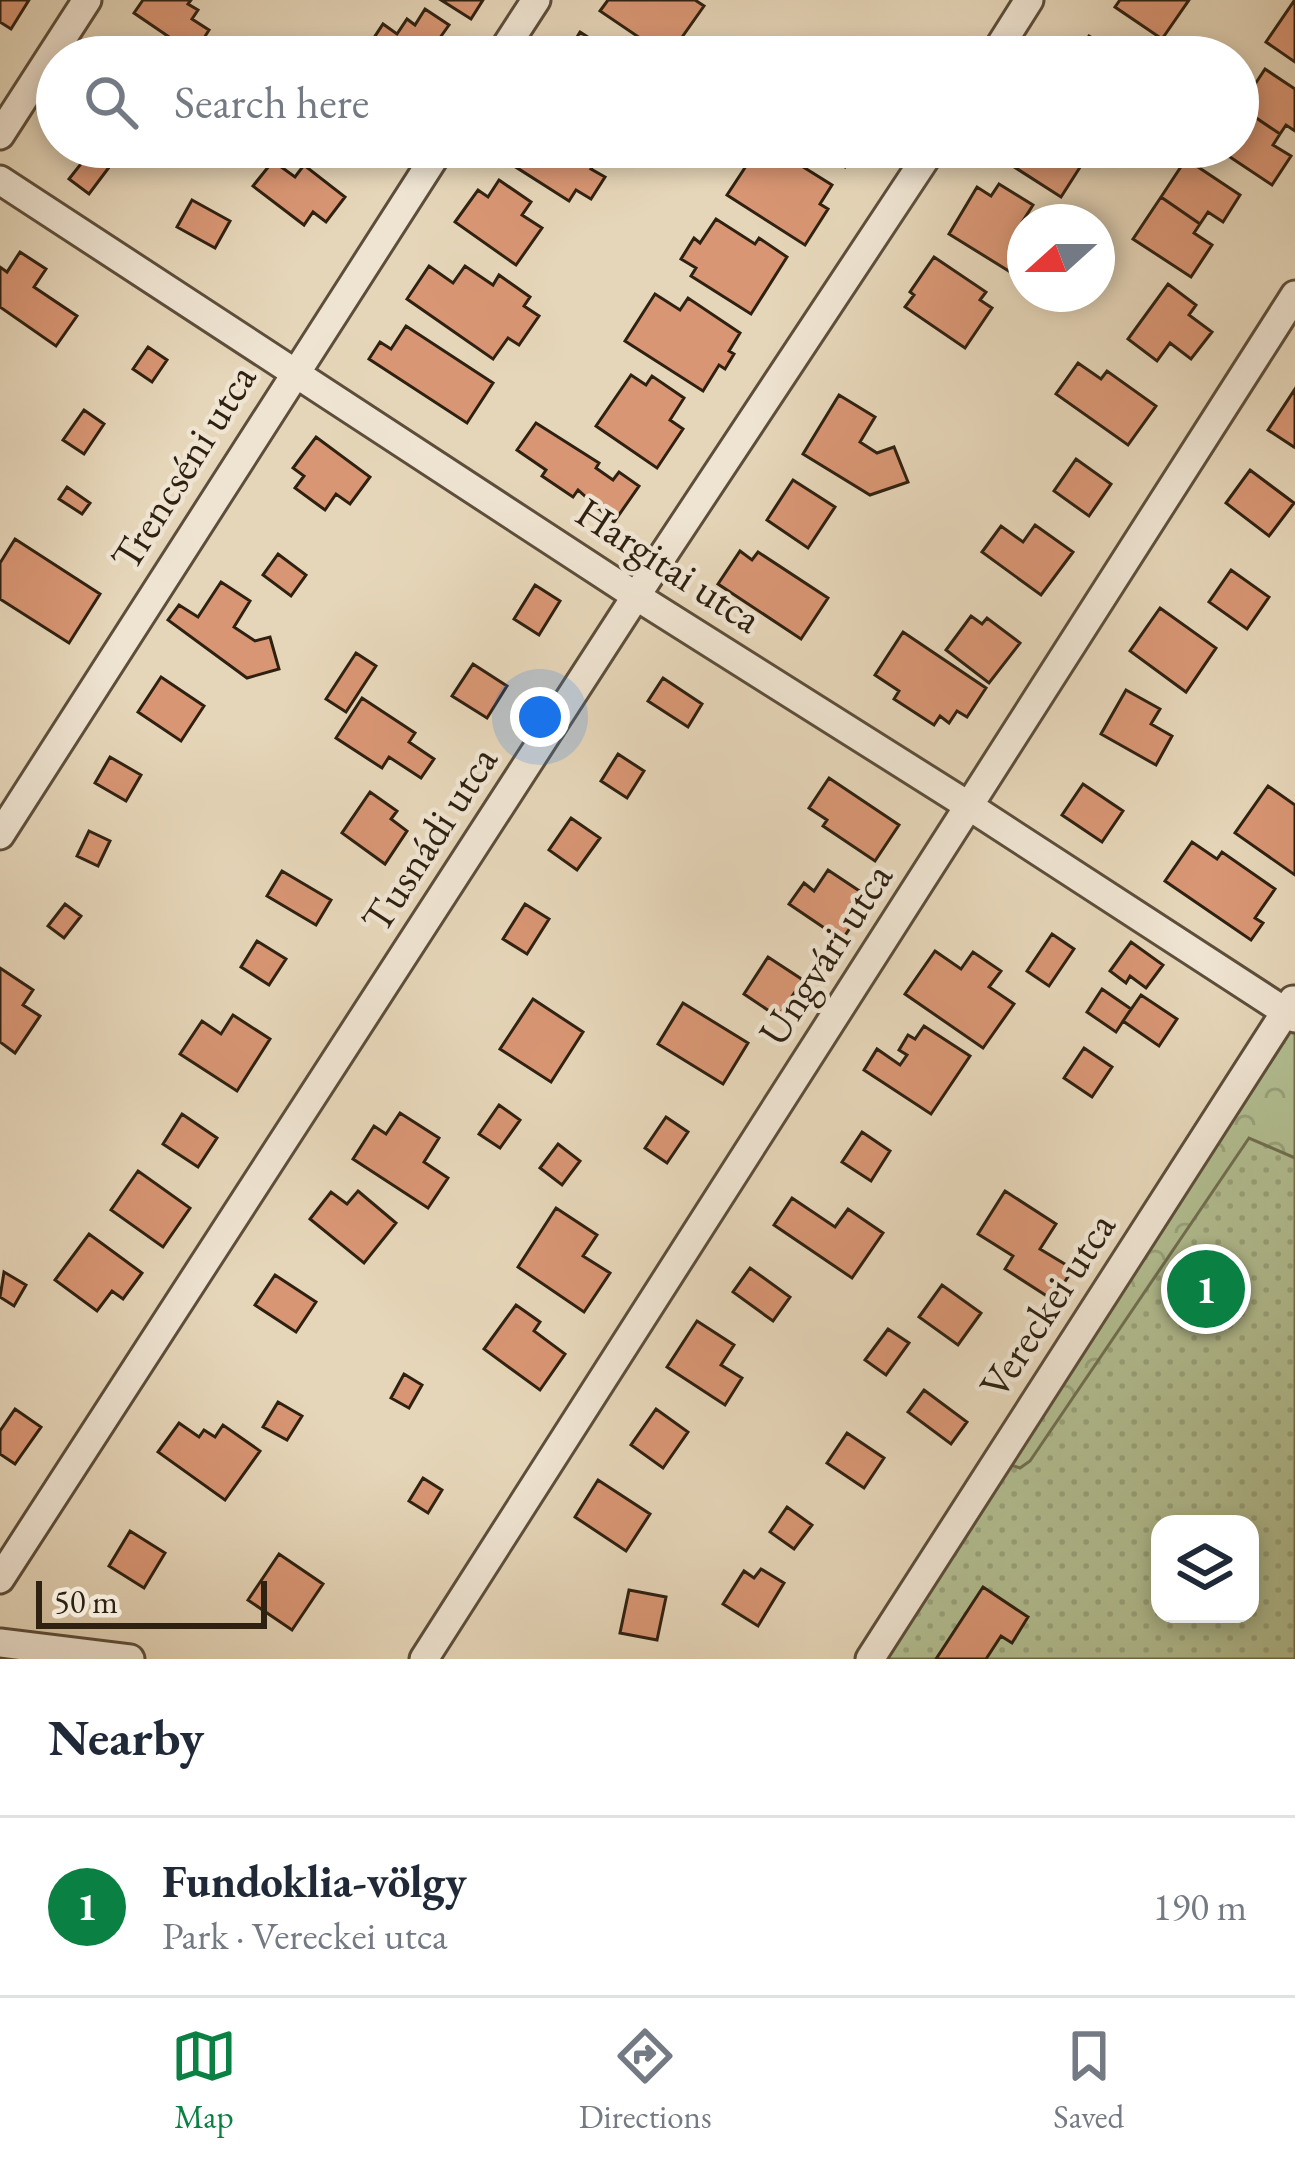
<!DOCTYPE html>
<meta charset="utf-8">
<style>
body{margin:0;font-family:"EB Garamond",serif;background:#f6f6f7;color:#1f2937}
.controls{position:absolute;right:36px;bottom:36px;display:grid;overflow:hidden;border-radius:24px;box-shadow:0 6px 18px #0003}
.controls button{width:108px;height:108px;display:grid;place-items:center;padding:0;border:0;border-bottom:3px solid #e0e1e3;background:#fff;color:#1f2937;font:60px sans-serif}
.compass{position:absolute;left:1007px;top:204px;width:108px;height:108px;border-radius:50%;background:#fff;box-shadow:0 6px 18px #0003;rotate:249deg}
.scale{position:absolute;left:36px;bottom:30px;width:231px;box-sizing:border-box;padding-left:12px;border:6px solid #2f2111;border-top:0;font-size:33px;line-height:42px;white-space:nowrap;color:#2f2111;-webkit-text-stroke:9px #efe4d2;paint-order:stroke}
.you{position:absolute;left:540px;top:717px;width:42px;height:42px;margin:-30px;border:9px solid #fff;border-radius:50%;background:#1a73e8;box-shadow:0 0 0 18px #1a73e833}
.badge{display:grid;place-items:center;width:78px;height:78px;border-radius:50%;background:#0b8043;color:#fff;font-size:39px;font-weight:700}
.pin{position:absolute;translate:-50% -50%;border:6px solid #fff;box-shadow:0 3px 12px #0006}
.list{margin:0;padding:0;list-style:none}
h2{display:flex;justify-content:space-between;align-items:center;height:156px;margin:0;padding:0 48px;font-size:51px}
h2 small{font-size:39px;font-weight:400;color:#747a83}
.list li{display:grid;grid-template-columns:78px 1fr auto;gap:36px;align-items:center;box-sizing:border-box;height:180px;padding:0 48px;border-top:3px solid #e0e1e3}
.list b{display:block;font-size:45px;white-space:nowrap}
.list p{margin:0;font-size:39px;white-space:nowrap;color:#747a83}
.list em{font-size:39px;font-style:normal;color:#747a83}
.icon{flex:none;width:66px;height:66px;fill:none;stroke:currentColor;stroke-width:2;stroke-linecap:round;stroke-linejoin:round}
.map{position:relative;flex:none;width:1295px;height:1659px;overflow:hidden}
.search{position:absolute;background:#fff;box-shadow:0 6px 18px #0003;left:36px;right:36px;top:36px;height:132px;display:flex;align-items:center;gap:30px;box-sizing:border-box;padding:0 42px;border-radius:66px;color:#747a83;font-size:45px}
.sheet{height:336px;background:#fff}
nav{display:flex;justify-content:space-around;align-items:center;box-sizing:border-box;height:168px;border-top:3px solid #e0e1e3;background:#fff;font-size:33px;color:#747a83}
nav a{display:grid;justify-items:center;gap:6px}
nav .on{color:#0b8043}
.map>svg:first-child{display:block}
</style>
<div class="map">
<svg width="1295" height="1659" viewBox="0 0 1295 1659">
<defs>
<pattern id="grass-dots" width="8" height="8" patternUnits="userSpaceOnUse" patternTransform="scale(3)"><rect width="8" height="8" fill="#b2be91"/><path d="M2 2h.1M6 6h.1" fill="none" stroke="#99a37c" stroke-width="1.8" stroke-linecap="round"/></pattern>
<pattern id="forest-crowns" width="20" height="18" patternUnits="userSpaceOnUse" patternTransform="scale(3)"><rect width="20" height="18" fill="#b2be91"/><path d="M2 6a3 3 0 1 1 6 0M12 15a3 3 0 1 1 6 0" fill="none" stroke="#99a37c"/></pattern>
</defs>
<rect width="100%" height="100%" fill="#e6d6b9"/>
<filter id="stains"><feTurbulence type="fractalNoise" baseFrequency=".00167" numOctaves="4"/><feColorMatrix values="0 0 0 0 .2 0 0 0 0 .09 0 0 0 0 .02 0 0 0 .5 -.17"/></filter>
<radialGradient id="worn" r=".72"><stop offset=".6" stop-color="#630" stop-opacity="0"/><stop offset="1" stop-color="#630" stop-opacity=".3"/></radialGradient>
<path fill="url(#grass-dots)" stroke="#707051" stroke-width="3" fill-rule="evenodd" d="M 1295,1031 L 1295,1659 L 880,1659 ZM 1160,1524 L 1250,1524 L 1250,1614 L 1160,1614 Z"/>
<path fill="url(#forest-crowns)" stroke="#707051" stroke-width="3" d="M 1286,1025 L 1295,1031 L 1295,1158 L 1249,1138 L 1030,1461 L 1020,1468 L 1005,1463 Z"/>
<path fill="#d99674" stroke="#2f2111" stroke-width="3" d="M 0,0 L 29,0 L 11,29 L 0,22 Z
M 143,0 L 191,0 L 188,4 L 198,10 L 192,19 L 209,30 L 194,54 L 134,13 Z
M 441,0 L 483,0 L 471,19 Z
M 608,0 L 695,0 L 704,6 L 668,57 L 600,11 Z
M 1120,0 L 1189,0 L 1162,39 L 1115,7 Z
M 1294,1 L 1295,2 L 1295,62 L 1266,42 Z
M 425,9 L 449,25 L 437,42 L 446,47 L 439,57 L 369,57 L 364,53 L 383,24 L 397,34 L 407,19 L 415,25 Z
M 580,32 L 619,57 L 565,57 Z
M 1089,36 L 1122,57 L 1075,57 Z
M 1265,69 L 1295,89 L 1295,131 L 1286,125 L 1280,134 L 1240,107 Z
M 1240,107 L 1280,134 L 1273,145 L 1291,156 L 1272,185 L 1215,147 L 1238,147 Z
M 506,147 L 589,147 L 585,153 L 597,161 L 591,169 L 605,177 L 591,199 L 576,190 L 569,201 L 500,157 Z
M 814,147 L 858,147 L 845,167 Z
M 999,147 L 1086,147 L 1091,150 L 1061,197 L 994,154 Z
M 776,150 L 832,185 L 820,204 L 828,209 L 805,245 L 727,195 L 754,154 L 768,162 Z
M 91,151 L 110,166 L 89,194 L 69,179 Z
M 1186,159 L 1240,195 L 1223,222 L 1208,212 L 1200,224 L 1161,197 Z
M 273,161 L 295,177 L 304,165 L 345,197 L 326,222 L 313,212 L 304,225 L 253,186 Z
M 499,180 L 531,202 L 522,215 L 542,228 L 516,265 L 455,222 L 478,190 L 488,197 Z
M 999,184 L 1033,205 L 1021,224 L 1025,227 L 1025,270 L 1020,278 L 949,234 L 977,187 L 991,196 Z
M 1161,197 L 1200,224 L 1194,233 L 1212,245 L 1191,277 L 1133,239 Z
M 192,200 L 230,221 L 215,248 L 177,227 Z
M 716,219 L 755,244 L 759,238 L 787,257 L 751,314 L 691,276 L 696,268 L 681,259 L 694,238 L 700,243 Z
M 20,252 L 46,269 L 34,287 L 77,316 L 56,346 L 0,307 L 0,267 L 7,272 Z
M 934,257 L 986,292 L 980,300 L 992,308 L 965,348 L 905,307 L 914,295 L 910,292 Z
M 429,266 L 453,283 L 465,266 L 493,285 L 499,275 L 530,297 L 524,306 L 539,316 L 519,345 L 508,338 L 493,359 L 407,299 Z
M 1168,284 L 1196,305 L 1189,315 L 1212,332 L 1191,359 L 1170,343 L 1157,361 L 1128,339 Z
M 655,294 L 680,310 L 688,298 L 740,333 L 729,351 L 734,354 L 725,369 L 719,365 L 703,391 L 625,341 Z
M 406,326 L 493,383 L 467,423 L 369,359 L 380,342 L 391,349 Z
M 148,347 L 167,360 L 152,382 L 133,369 Z
M 1078,363 L 1101,379 L 1107,371 L 1156,406 L 1128,445 L 1056,394 Z
M 631,375 L 646,385 L 652,376 L 684,398 L 670,420 L 683,429 L 657,468 L 596,426 Z
M 1295,389 L 1295,445 L 1294,447 L 1268,430 Z
M 839,395 L 875,417 L 860,442 L 877,453 L 894,447 L 908,482 L 870,495 L 803,454 Z
M 84,410 L 104,424 L 84,454 L 63,440 Z
M 536,423 L 599,463 L 596,468 L 613,480 L 619,472 L 639,486 L 614,522 L 578,490 L 573,497 L 542,476 L 546,470 L 517,450 Z
M 316,437 L 370,477 L 350,504 L 336,494 L 325,510 L 295,488 L 304,476 L 293,468 Z
M 1076,459 L 1111,484 L 1089,516 L 1054,491 Z
M 1250,470 L 1294,503 L 1269,536 L 1226,503 Z
M 793,480 L 835,507 L 808,548 L 767,520 Z
M 67,487 L 90,503 L 82,514 L 59,499 Z
M 1035,525 L 1073,552 L 1041,595 L 982,552 L 1001,526 L 1023,542 Z
M 15,539 L 100,594 L 69,643 L 0,599 L 0,563 Z
M 740,551 L 752,560 L 758,552 L 828,598 L 801,639 L 718,584 Z
M 278,554 L 306,575 L 291,596 L 263,575 Z
M 1231,570 L 1269,597 L 1247,629 L 1209,602 Z
M 221,582 L 250,601 L 234,627 L 255,641 L 270,637 L 279,669 L 247,678 L 168,620 L 179,605 L 198,617 Z
M 535,585 L 560,601 L 539,635 L 514,619 Z
M 1160,608 L 1216,648 L 1186,692 L 1130,651 Z
M 971,616 L 982,624 L 987,618 L 1020,643 L 989,683 L 946,650 Z
M 903,632 L 986,688 L 967,717 L 957,711 L 949,723 L 940,716 L 934,725 L 894,699 L 899,691 L 875,675 Z
M 356,653 L 376,666 L 346,712 L 326,699 Z
M 473,664 L 507,686 L 487,718 L 452,696 Z
M 161,677 L 204,706 L 181,741 L 138,712 Z
M 663,678 L 702,704 L 688,727 L 648,701 Z
M 1126,690 L 1160,709 L 1151,724 L 1172,736 L 1156,765 L 1101,734 Z
M 362,698 L 415,733 L 409,742 L 434,759 L 421,778 L 389,757 L 382,768 L 336,738 Z
M 618,754 L 644,771 L 627,798 L 601,781 Z
M 110,757 L 141,775 L 126,801 L 95,783 Z
M 829,778 L 899,825 L 875,861 L 823,826 L 827,820 L 809,808 Z
M 1083,784 L 1123,811 L 1102,842 L 1062,815 Z
M 1268,786 L 1295,805 L 1295,875 L 1235,833 Z
M 370,792 L 397,811 L 391,819 L 407,831 L 385,864 L 342,833 Z
M 571,818 L 600,838 L 577,870 L 549,850 Z
M 89,831 L 110,841 L 98,866 L 77,856 Z
M 1192,842 L 1217,859 L 1222,852 L 1275,889 L 1255,918 L 1263,923 L 1251,940 L 1165,881 Z
M 828,870 L 870,898 L 842,940 L 789,904 L 804,883 L 814,891 Z
M 282,871 L 331,900 L 316,925 L 267,896 Z
M 65,904 L 81,916 L 64,938 L 48,926 Z
M 525,904 L 549,919 L 527,954 L 503,939 Z
M 1052,934 L 1074,949 L 1049,986 L 1027,971 Z
M 257,941 L 286,959 L 269,985 L 241,967 Z
M 1131,942 L 1163,965 L 1146,988 L 1130,976 L 1126,983 L 1110,971 Z
M 935,951 L 961,969 L 973,952 L 1001,971 L 989,987 L 1014,1004 L 983,1048 L 905,994 Z
M 768,957 L 803,980 L 778,1017 L 744,994 Z
M 0,968 L 33,990 L 23,1005 L 40,1016 L 15,1053 L 0,1042 Z
M 1102,989 L 1131,1009 L 1116,1032 L 1087,1012 Z
M 1141,995 L 1177,1019 L 1159,1046 L 1123,1021 Z
M 533,999 L 583,1032 L 551,1082 L 500,1049 Z
M 683,1003 L 748,1043 L 723,1084 L 658,1044 Z
M 233,1015 L 270,1039 L 237,1091 L 180,1054 L 202,1021 L 221,1034 Z
M 924,1026 L 970,1056 L 931,1114 L 864,1070 L 877,1049 L 900,1065 L 907,1055 L 899,1050 L 908,1035 L 915,1039 Z
M 1084,1048 L 1112,1067 L 1092,1097 L 1064,1078 Z
M 499,1105 L 520,1120 L 500,1148 L 479,1134 Z
M 400,1113 L 439,1138 L 424,1162 L 448,1178 L 428,1208 L 353,1159 L 374,1126 L 386,1134 Z
M 182,1114 L 217,1138 L 198,1167 L 163,1144 Z
M 666,1117 L 688,1132 L 667,1163 L 645,1148 Z
M 862,1132 L 890,1151 L 871,1181 L 842,1162 Z
M 558,1144 L 580,1161 L 562,1185 L 540,1168 Z
M 138,1171 L 190,1208 L 163,1247 L 111,1210 Z
M 358,1191 L 396,1223 L 364,1263 L 310,1219 L 331,1192 L 347,1204 Z
M 1005,1191 L 1056,1224 L 1040,1249 L 1073,1269 L 1053,1300 L 1005,1269 L 1013,1256 L 978,1234 Z
M 792,1198 L 835,1227 L 848,1209 L 883,1233 L 852,1278 L 774,1225 Z
M 556,1208 L 597,1235 L 583,1256 L 610,1273 L 584,1312 L 518,1267 Z
M 89,1234 L 142,1273 L 123,1299 L 112,1291 L 97,1311 L 55,1280 Z
M 750,1268 L 790,1297 L 773,1321 L 733,1292 Z
M 4,1272 L 26,1285 L 14,1306 L 0,1297 Z
M 275,1275 L 316,1302 L 296,1332 L 255,1305 Z
M 942,1285 L 981,1313 L 958,1345 L 919,1317 Z
M 516,1305 L 540,1322 L 534,1331 L 565,1354 L 540,1390 L 484,1349 Z
M 697,1321 L 734,1345 L 721,1365 L 742,1378 L 725,1405 L 667,1367 Z
M 888,1329 L 909,1343 L 886,1375 L 865,1360 Z
M 404,1374 L 422,1385 L 409,1408 L 391,1398 Z
M 924,1390 L 967,1422 L 951,1444 L 908,1412 Z
M 278,1402 L 302,1416 L 287,1440 L 263,1427 Z
M 15,1409 L 41,1427 L 15,1464 L 0,1454 L 0,1431 Z
M 656,1409 L 688,1432 L 663,1468 L 631,1445 Z
M 179,1423 L 199,1437 L 204,1430 L 215,1437 L 223,1425 L 260,1451 L 225,1500 L 158,1452 Z
M 847,1433 L 884,1458 L 864,1488 L 827,1463 Z
M 423,1478 L 442,1490 L 428,1513 L 409,1501 Z
M 598,1480 L 650,1514 L 626,1551 L 575,1517 Z
M 787,1507 L 812,1525 L 794,1549 L 770,1532 Z
M 130,1531 L 165,1553 L 144,1588 L 109,1566 Z
M 279,1554 L 323,1584 L 292,1630 L 248,1600 Z
M 761,1569 L 784,1583 L 758,1626 L 723,1604 L 744,1571 L 754,1578 Z
M 983,1587 L 1028,1617 L 1012,1643 L 1001,1636 L 986,1659 L 936,1659 Z
M 629,1590 L 666,1597 L 657,1640 L 620,1633 Z"/>
<g fill="none" stroke-linecap="round" stroke-linejoin="round">
<g stroke="#5d4e3b" stroke-width="33">
<path id="minor" d="M 499,57 L 536,0
M 993,57 L 1029,0
M 0,135 L 87,0
M 0,180 L 636,596 L 969,806 L 1295,1018
M 0,835 L 441,147
M 0,1579 L 636,596 L 933,147
M 0,1643 L 130,1659
M 424,1659 L 1295,295
M 870,1659 L 1293,1000"/>
</g>
<use href="#minor" stroke="#efe4d2" stroke-width="27"/>
</g>
<g text-anchor="middle" dominant-baseline="central" stroke-width="9" stroke-linejoin="round" paint-order="stroke">
<g font-size="42" fill="#2f2111" stroke="#efe4d2">
<text transform="translate(183 467) rotate(-58)">Trencséni utca</text>
<text transform="translate(669 565) rotate(33)">Hargitai utca</text>
<text transform="translate(429 839) rotate(-57)">Tusnádi utca</text>
<text transform="translate(825 954) rotate(-57)">Ungvári utca</text>
<text transform="translate(1047 1305) rotate(-57)">Vereckei utca</text>
</g>
</g>
<rect width="100%" height="100%" filter="url(#stains)"/>
<rect width="100%" height="100%" fill="url(#worn)"/>
</svg>
<div class="controls">
<button><svg class="icon" aria-label="layers" viewBox="0 0 24 24"><path d="M12 4l9 5-9 5-9-5zM3 14l9 5 9-5"/></svg></button>
</div>
<svg class="compass" viewBox="-18 -18 36 36"><path d="M0-13l5 13h-10z" fill="#e53935"/><path d="M0 13l5-13h-10z" fill="#747a83"/></svg>
<div class="scale">50 m</div>
<div class="you"></div>
<div class="pin badge" style="left:1206px;top:1289px">1</div>
<div class="search"><svg class="icon" aria-label="search" viewBox="0 0 24 24"><circle cx="10" cy="10" r="6"/><path d="M15 15l6 6"/></svg>Search here</div>
</div>
<section class="sheet">
<h2>Nearby<small></small></h2>
<ul class="list">
<li><span class="badge">1</span><div><b>Fundoklia-völgy</b><p>Park · Vereckei utca</p></div><em>190 m</em></li>
</ul>
</section>
<nav>
<a class="on"><svg class="icon" aria-label="map" viewBox="0 0 24 24"><path d="M3 6l6-2 6 2 6-2v14l-6 2-6-2-6 2zM9 4v14M15 6v14"/></svg>Map</a>
<a><svg class="icon" aria-label="directions" viewBox="0 0 24 24"><path d="M12 3l9 9-9 9-9-9zM9 14v-3h6M13 9l2 2-2 2"/></svg>Directions</a>
<a><svg class="icon" aria-label="saved" viewBox="0 0 24 24"><path d="M7 4h10v16l-5-4-5 4z"/></svg>Saved</a>
</nav>
